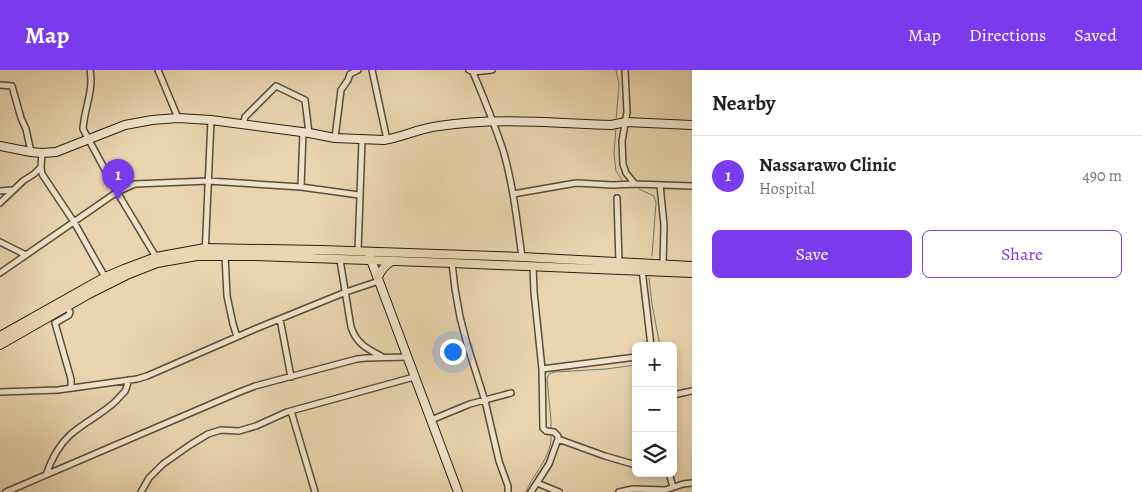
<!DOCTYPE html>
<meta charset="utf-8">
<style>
body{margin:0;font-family:Alegreya,serif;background:#f6f6f6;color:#222}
.controls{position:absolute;right:15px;bottom:15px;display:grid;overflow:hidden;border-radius:8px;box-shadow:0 2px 8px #0003}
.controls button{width:45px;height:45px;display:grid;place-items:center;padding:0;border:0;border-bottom:1px solid #e0e0e0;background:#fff;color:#222;font:25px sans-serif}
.you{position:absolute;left:452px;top:281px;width:18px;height:18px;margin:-12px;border:4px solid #fff;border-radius:50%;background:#1a73e8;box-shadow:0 0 0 8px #1a73e833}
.badge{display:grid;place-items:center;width:32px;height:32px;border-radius:50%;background:#7c3aed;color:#fff;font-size:16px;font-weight:700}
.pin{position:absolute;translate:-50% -41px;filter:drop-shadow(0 1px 2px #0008)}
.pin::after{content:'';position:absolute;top:26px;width:18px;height:15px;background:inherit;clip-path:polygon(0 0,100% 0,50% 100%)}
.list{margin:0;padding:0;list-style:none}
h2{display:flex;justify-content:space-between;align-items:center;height:65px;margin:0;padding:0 20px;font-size:21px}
h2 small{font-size:16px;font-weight:400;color:#767676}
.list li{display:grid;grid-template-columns:32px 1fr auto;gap:15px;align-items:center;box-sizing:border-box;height:80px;padding:0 20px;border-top:1px solid #e0e0e0}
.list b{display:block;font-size:19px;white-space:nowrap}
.list p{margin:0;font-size:16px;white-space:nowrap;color:#767676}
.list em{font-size:16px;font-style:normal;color:#767676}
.actions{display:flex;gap:10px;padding:15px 20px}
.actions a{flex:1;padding:11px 0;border:1px solid #7c3aed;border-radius:8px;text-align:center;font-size:18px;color:#7c3aed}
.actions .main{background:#7c3aed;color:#fff}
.icon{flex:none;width:28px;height:28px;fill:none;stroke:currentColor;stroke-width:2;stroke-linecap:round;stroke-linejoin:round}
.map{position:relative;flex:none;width:692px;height:422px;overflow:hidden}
header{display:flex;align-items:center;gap:30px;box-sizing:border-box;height:70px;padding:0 25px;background:#7c3aed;color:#fff}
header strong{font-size:24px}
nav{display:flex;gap:28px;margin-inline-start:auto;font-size:18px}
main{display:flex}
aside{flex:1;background:#fff}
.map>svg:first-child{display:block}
</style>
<header>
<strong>Map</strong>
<nav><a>Map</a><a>Directions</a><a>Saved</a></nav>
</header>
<main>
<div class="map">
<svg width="692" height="422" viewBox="0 0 692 422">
<rect width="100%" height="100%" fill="#ead5b0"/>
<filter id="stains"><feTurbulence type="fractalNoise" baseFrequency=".004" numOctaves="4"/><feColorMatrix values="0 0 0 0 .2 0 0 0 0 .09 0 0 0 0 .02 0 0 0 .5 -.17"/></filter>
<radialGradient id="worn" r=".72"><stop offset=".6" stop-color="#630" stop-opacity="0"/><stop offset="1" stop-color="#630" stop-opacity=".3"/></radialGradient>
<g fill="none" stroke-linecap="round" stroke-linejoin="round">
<path stroke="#6b7a71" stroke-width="1" d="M 616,0 L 619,14 L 616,51
M 616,57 L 614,84 L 616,101 L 622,110
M 639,119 L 654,126 L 656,133 L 652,186
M 649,208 L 652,234 L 660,276
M 551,360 L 551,350 L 547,309 L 549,304 L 555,302 L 606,299 L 636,295
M 526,422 C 532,406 546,393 550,376 C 551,373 551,368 551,364"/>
<g stroke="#584c3c" stroke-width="8">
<path id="street" d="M 90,0 C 94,21 84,39 83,59 L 117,122 L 156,187
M 158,0 L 178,48
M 372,0 L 387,70
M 469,0 L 473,2 L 492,0
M 472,0 C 483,26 494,53 503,80 C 513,114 517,151 522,187
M 625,0 L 627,42 L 622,71 L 623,94 L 626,103 L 635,114
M 0,15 L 12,16 L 21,48 L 26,59 L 31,82
M 243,55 L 245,47 L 276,16 L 305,30 L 309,63
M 335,68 L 341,20 L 348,10 L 350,4 L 358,0
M 42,83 L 41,97 L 42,104 L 74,152 L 105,207
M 660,115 L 664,155 L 663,194
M 301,117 L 303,62
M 0,121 L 12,120
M 513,124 L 576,113 L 613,115 L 635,114 L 692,116
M 617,128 L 619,192
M 0,133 L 23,111 L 34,104 L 41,97
M 0,172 L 26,185
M 358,181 L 362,70
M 225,185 L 227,226 L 233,254 L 237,267
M 205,186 L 211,50
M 340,190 L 351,257 C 356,273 367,279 381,286
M 452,193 L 455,219 L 460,247 L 467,274 L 485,331 L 499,391 L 508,416 L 508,422
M 533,196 L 534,222 L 542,299 L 543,358 L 546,361 L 554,362 L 558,366 L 558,369
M 642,199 L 651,276
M 0,203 L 117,122 L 135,114 L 208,111 L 301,117 L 359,125
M 67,237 L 70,242 L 69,245 L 55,253 L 71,309 L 71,318
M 280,249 L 291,307
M 542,299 L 636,287
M 0,322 L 58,320 L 137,309 L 147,306 L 255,259 L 346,222 L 379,211
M 673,325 L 692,321
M 291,341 L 315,422
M 431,350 L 470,334 L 511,323
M 669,403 L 673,417
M 46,405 C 51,390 58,376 70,365 C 84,352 103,344 117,330 C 119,327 123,324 125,321 C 127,318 127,314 129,310
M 537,413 L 559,422
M 6,422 L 237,323 L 255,316 L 357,289 L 366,288 L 407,287
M 141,422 L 149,408 L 163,394 L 190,375 L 208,364 L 221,360 L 239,361 L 256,356 L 287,342 L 414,307
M 531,422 L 549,394 L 558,369 L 605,386 L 636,395
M 619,422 L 633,419 L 665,420 L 683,414 L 692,413"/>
</g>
<g stroke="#271e15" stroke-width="10">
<path id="secondary" d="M 0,76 L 31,82 L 42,83 L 56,82 L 125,55 L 152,50 L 178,48 L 211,50 L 309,63 L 335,68 L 384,70 C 403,67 420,58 439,56 C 496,47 554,53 611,55 L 626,52 L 692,55
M 370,185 L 371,190 L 458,422"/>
</g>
<g stroke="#271e15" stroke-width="10">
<path id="primary" d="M 378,207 C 381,200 385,195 392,191
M 0,266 L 105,207 L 124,199 L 156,187 L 205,178 L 321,180 L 522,187 L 692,196
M 0,275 L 89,224 L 129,204 L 157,193 L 197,186 L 255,186 L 452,193 L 692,203"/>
</g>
<use href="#street" stroke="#f1e4cc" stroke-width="5"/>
<use href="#secondary" stroke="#f1e4cc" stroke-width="8"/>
<use href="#primary" stroke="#ead5b0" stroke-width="8"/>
</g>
<rect width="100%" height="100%" filter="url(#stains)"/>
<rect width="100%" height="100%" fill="url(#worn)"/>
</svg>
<div class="controls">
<button>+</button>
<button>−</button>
<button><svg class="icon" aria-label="layers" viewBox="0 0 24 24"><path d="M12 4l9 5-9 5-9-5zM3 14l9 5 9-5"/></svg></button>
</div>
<div class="you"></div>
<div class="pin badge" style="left:118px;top:130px">1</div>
</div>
<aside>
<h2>Nearby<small></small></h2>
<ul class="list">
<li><span class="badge">1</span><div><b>Nassarawo Clinic</b><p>Hospital</p></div><em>490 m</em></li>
</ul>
<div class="actions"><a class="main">Save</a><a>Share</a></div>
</aside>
</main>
